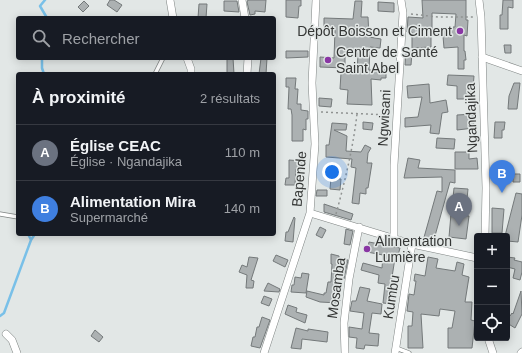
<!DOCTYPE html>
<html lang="fr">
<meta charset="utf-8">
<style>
body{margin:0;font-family:Arial,sans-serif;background:#20242c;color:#f1f3f6}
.controls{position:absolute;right:12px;bottom:12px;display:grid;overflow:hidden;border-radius:4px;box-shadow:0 2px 10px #0003}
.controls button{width:36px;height:36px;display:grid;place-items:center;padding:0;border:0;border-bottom:1px solid #363941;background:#171b24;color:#f1f3f6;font:20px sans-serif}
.you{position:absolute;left:332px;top:172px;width:14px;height:14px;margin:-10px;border:3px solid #fff;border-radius:50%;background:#1a73e8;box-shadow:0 0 0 6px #1a73e833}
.badge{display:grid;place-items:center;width:26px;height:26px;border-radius:50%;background:#b45309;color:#fff;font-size:13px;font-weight:700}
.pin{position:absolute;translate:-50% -33px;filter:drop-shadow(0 1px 2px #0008)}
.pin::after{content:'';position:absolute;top:21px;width:14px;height:12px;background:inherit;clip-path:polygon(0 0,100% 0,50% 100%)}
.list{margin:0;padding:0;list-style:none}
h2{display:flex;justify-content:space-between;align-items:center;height:52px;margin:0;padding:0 16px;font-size:17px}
h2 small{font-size:13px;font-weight:400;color:#9ea1a6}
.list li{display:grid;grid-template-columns:26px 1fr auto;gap:12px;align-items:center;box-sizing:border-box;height:56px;padding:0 16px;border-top:1px solid #363941}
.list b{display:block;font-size:15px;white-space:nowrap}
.list p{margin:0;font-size:13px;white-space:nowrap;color:#9ea1a6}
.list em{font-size:13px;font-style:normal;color:#9ea1a6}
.icon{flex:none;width:22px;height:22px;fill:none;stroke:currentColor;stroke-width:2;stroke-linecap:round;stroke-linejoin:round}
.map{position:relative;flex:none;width:522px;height:353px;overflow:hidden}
.search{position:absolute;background:#171b24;box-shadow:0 2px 10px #0003;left:16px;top:16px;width:260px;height:44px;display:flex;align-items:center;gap:10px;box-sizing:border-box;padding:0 14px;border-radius:4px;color:#9ea1a6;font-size:15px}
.panel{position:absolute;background:#171b24;box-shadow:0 2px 10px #0003;left:16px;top:72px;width:260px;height:164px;border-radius:4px}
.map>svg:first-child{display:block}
</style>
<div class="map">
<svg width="522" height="353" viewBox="0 0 522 353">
<rect width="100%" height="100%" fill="#e2e7e6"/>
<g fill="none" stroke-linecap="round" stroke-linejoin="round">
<path stroke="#79c0e8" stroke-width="2.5" d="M 45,0 L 40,6 L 47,18
M 42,58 L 42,68 L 44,74
M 31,240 L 35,234
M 0,316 L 4,313 L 31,240 L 28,234"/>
</g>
<path fill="#acb1b2" stroke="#74797a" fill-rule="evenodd" d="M 110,0 L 114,0 L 122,5 L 117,12 L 107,5 Z
M 248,0 L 266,0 L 265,12 L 255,11 L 255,14 L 250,15 L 247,2 Z
M 286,0 L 301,0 L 301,6 L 299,6 L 298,18 L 286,17 Z
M 422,0 L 466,0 L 466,20 L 468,20 L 467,36 L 464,35 L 464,51 L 465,51 L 466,60 L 464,60 L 464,69 L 458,69 L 458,47 L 444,48 L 443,36 L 431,35 L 431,47 L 412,48 L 412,32 L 407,32 L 408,17 L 423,18 ZM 432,13 L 456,14 L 455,27 L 453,27 L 453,29 L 432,29 Z
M 503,0 L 513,0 L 513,8 L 508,7 L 508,29 L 500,29 L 500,15 L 502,15 Z
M 84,1 L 89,6 L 83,12 L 78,7 Z
M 224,1 L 237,1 L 239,12 L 224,11 Z
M 355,1 L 362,1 L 361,17 L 368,17 L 369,37 L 381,39 L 380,48 L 370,47 L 369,70 L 386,70 L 386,78 L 381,78 L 381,80 L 371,79 L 372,105 L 347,104 L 348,90 L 340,89 L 341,73 L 357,74 L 358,54 L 345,54 L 345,68 L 320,67 L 320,57 L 334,58 L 335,30 L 324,30 L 324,18 L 353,19 Z
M 378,2 L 394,3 L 394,12 L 378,11 Z
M 199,4 L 207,4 L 206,18 L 198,18 Z
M 504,45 L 511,45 L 511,53 L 505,53 Z
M 286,51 L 308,51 L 308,57 L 286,58 Z
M 406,51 L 412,52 L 411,65 L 405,65 Z
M 227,58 L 233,58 L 234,74 L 227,74 Z
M 261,58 L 267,58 L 266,74 L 259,74 Z
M 448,75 L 474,76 L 472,99 L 457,99 L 457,86 L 447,85 Z
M 286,78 L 296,78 L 295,89 L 298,89 L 297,104 L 301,104 L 301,110 L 308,111 L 308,119 L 306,119 L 306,130 L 303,129 L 303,141 L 292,141 L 292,115 L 291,109 L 288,109 L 289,87 L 286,87 Z
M 514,83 L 520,83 L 517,109 L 508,109 L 509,96 Z
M 429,84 L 430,103 L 446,100 L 448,112 L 442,113 L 439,134 L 430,133 L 431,125 L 405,127 L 405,118 L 418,117 L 422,97 L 408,98 L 407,86 Z
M 319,98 L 332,99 L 331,107 L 319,106 Z
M 473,114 L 474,128 L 457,130 L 457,115 Z
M 363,122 L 373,123 L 372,130 L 363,129 Z
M 495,122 L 505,122 L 504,130 L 502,130 L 502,138 L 494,138 Z
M 332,123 L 347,124 L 346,130 L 334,130 L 347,136 L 346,151 L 361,152 L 365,145 L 371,148 L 368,153 L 367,163 L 372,163 L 368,188 L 366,188 L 366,194 L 360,193 L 359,204 L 352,203 L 356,168 L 351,167 L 352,159 L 326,157 L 326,145 L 329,145 Z
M 437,138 L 455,139 L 454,149 L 436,148 Z
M 455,152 L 469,152 L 469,159 L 477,158 L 478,169 L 455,169 Z
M 408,158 L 420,160 L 418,168 L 455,170 L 455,183 L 450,182 L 433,243 L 423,241 L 437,191 L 442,192 L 442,177 L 404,178 Z
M 289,160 L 302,161 L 301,170 L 296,169 L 295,185 L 285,185 L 286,178 L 289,178 Z
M 513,174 L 520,174 L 520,182 L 513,182 Z
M 331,178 L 341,179 L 340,190 L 330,189 Z
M 454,188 L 468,189 L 467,199 L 453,198 Z
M 317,190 L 327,190 L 327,196 L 316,196 Z
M 516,193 L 522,194 L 522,215 L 518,242 L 507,241 L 507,236 L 505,236 Z
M 324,204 L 353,214 L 351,220 L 324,212 Z
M 492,208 L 504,209 L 502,233 L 492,233 Z
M 451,214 L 469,216 L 466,239 L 449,237 Z
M 294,217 L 295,218 L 293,242 L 285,241 L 286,232 L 288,232 Z
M 320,227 L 326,230 L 322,238 L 316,235 Z
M 346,229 L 353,231 L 350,245 L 344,244 Z
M 369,242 L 400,248 L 397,259 L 395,258 L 392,277 L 391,294 L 394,294 L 393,304 L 383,303 L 385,284 L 378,283 L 379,275 L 361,270 L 363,263 L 382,268 L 383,255 L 367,252 Z
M 331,254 L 339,256 L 339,259 L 348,260 L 344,279 L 341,278 L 339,294 L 334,293 L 334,298 L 340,300 L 339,303 L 320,302 L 306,297 L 307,291 L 324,295 L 324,293 L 326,293 L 328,282 L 331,282 L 332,264 L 331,264 Z
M 276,255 L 288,260 L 285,267 L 273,261 Z
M 249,257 L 258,258 L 251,280 L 254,281 L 253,288 L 246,288 L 247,275 L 239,272 L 242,265 L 247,267 Z
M 428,257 L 438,259 L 436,268 L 455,271 L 457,262 L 464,264 L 462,275 L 469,277 L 465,302 L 472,302 L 471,320 L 475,321 L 472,348 L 448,348 L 448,328 L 452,328 L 455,311 L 440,309 L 439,316 L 421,314 L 423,348 L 408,348 L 408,326 L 412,326 L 413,312 L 407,311 L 409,294 L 414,295 L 416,281 L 414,281 L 415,274 L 425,276 Z
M 507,257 L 515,258 L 514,260 L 522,262 L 522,272 L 520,280 L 513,278 L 515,269 L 507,267 Z
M 302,273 L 309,274 L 306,293 L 291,292 L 292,285 L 294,285 L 295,277 L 301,278 Z
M 268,283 L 280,289 L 279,292 L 264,291 Z
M 360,287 L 370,289 L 367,301 L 382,304 L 381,314 L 372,313 L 369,333 L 379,334 L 378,346 L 365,345 L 364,349 L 356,348 L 357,338 L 349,337 L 349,327 L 362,329 L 364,313 L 350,311 L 352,301 L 356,301 Z
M 521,291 L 522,314 L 515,328 L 507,323 L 507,316 L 510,316 L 512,313 L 513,314 Z
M 264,296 L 272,299 L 269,306 L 261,303 Z
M 288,305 L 297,308 L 296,312 L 307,315 L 305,323 L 285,314 Z
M 262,317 L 270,320 L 260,348 L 251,346 L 253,337 L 255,337 L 257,327 L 259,327 Z
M 296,328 L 308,331 L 308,329 L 328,332 L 327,342 L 302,339 L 301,349 L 291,348 Z
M 95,330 L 103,337 L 99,342 L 91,336 Z"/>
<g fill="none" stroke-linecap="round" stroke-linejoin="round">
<g stroke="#7f8483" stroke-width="5">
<path id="lane" d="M 155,74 L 163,58
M 0,214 L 18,217
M 396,348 L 409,353"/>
</g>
<g stroke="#7f8483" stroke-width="8">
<path id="street" d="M 170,0 L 173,18
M 242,0 L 245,18
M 479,0 L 481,17 L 486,188 L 485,236
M 482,57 L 522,71
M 187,58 L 191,69 L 191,74
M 247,74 L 248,58
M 310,213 L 412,244 L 477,258
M 394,238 L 394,165 L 403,13 L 401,0
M 6,334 L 12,340 L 17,353
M 488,338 L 493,353
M 264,353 L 310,213 L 315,144 L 312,83 L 316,0
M 345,353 L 344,323 L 349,279 L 359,227
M 395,353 L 412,244
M 521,353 L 522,352"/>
</g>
<path stroke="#8f9291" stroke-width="1.5" stroke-dasharray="2 3" stroke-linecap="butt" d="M 411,14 L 438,17 L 475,17
M 321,112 L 389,115
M 336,214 C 345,181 353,148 357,114"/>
<use href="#lane" stroke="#fff" stroke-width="3.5"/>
<use href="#street" stroke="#fff" stroke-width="7"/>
</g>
<g fill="#8936a4" stroke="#e2e7e6" stroke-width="1.5">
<circle cx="460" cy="31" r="4"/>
<circle cx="328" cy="60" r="4"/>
<circle cx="367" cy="249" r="4"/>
</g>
<g text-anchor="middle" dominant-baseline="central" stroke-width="3" stroke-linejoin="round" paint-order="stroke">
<g font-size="14" fill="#343635" stroke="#e2e7e6" text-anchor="start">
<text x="452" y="31" text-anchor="end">Dépôt Boisson et Ciment</text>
<text x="336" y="52">Centre de Santé<tspan x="336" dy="16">Saint Abel</tspan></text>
<text x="375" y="241">Alimentation<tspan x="375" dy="16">Lumière</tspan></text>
</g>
<g font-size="14" fill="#343635" stroke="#e2e7e6">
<text transform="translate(384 118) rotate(-87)">Ngwisani</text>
<text transform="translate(471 118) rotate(-92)">Ngandajika</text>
<text transform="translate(299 179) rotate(-85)">Bapende</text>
<text transform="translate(336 288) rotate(-82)">Mosamba</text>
<text transform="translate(391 297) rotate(-81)">Kumbu</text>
</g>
</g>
</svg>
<div class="controls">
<button>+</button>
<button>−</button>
<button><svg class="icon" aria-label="locate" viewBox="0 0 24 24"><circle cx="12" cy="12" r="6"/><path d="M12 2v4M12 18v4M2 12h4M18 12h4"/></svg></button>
</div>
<div class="you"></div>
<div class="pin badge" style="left:459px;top:226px;background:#6b7280">A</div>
<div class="pin badge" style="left:502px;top:193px;background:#3f7fe0">B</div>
<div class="search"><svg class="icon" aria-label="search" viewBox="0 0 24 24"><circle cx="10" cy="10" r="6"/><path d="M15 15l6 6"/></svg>Rechercher</div>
<section class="panel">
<h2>À proximité<small>2 résultats</small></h2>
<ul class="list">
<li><span class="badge" style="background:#6b7280">A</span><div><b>Église CEAC</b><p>Église · Ngandajika</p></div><em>110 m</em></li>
<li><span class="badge" style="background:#3f7fe0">B</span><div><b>Alimentation Mira</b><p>Supermarché</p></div><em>140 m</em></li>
</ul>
</section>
</div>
